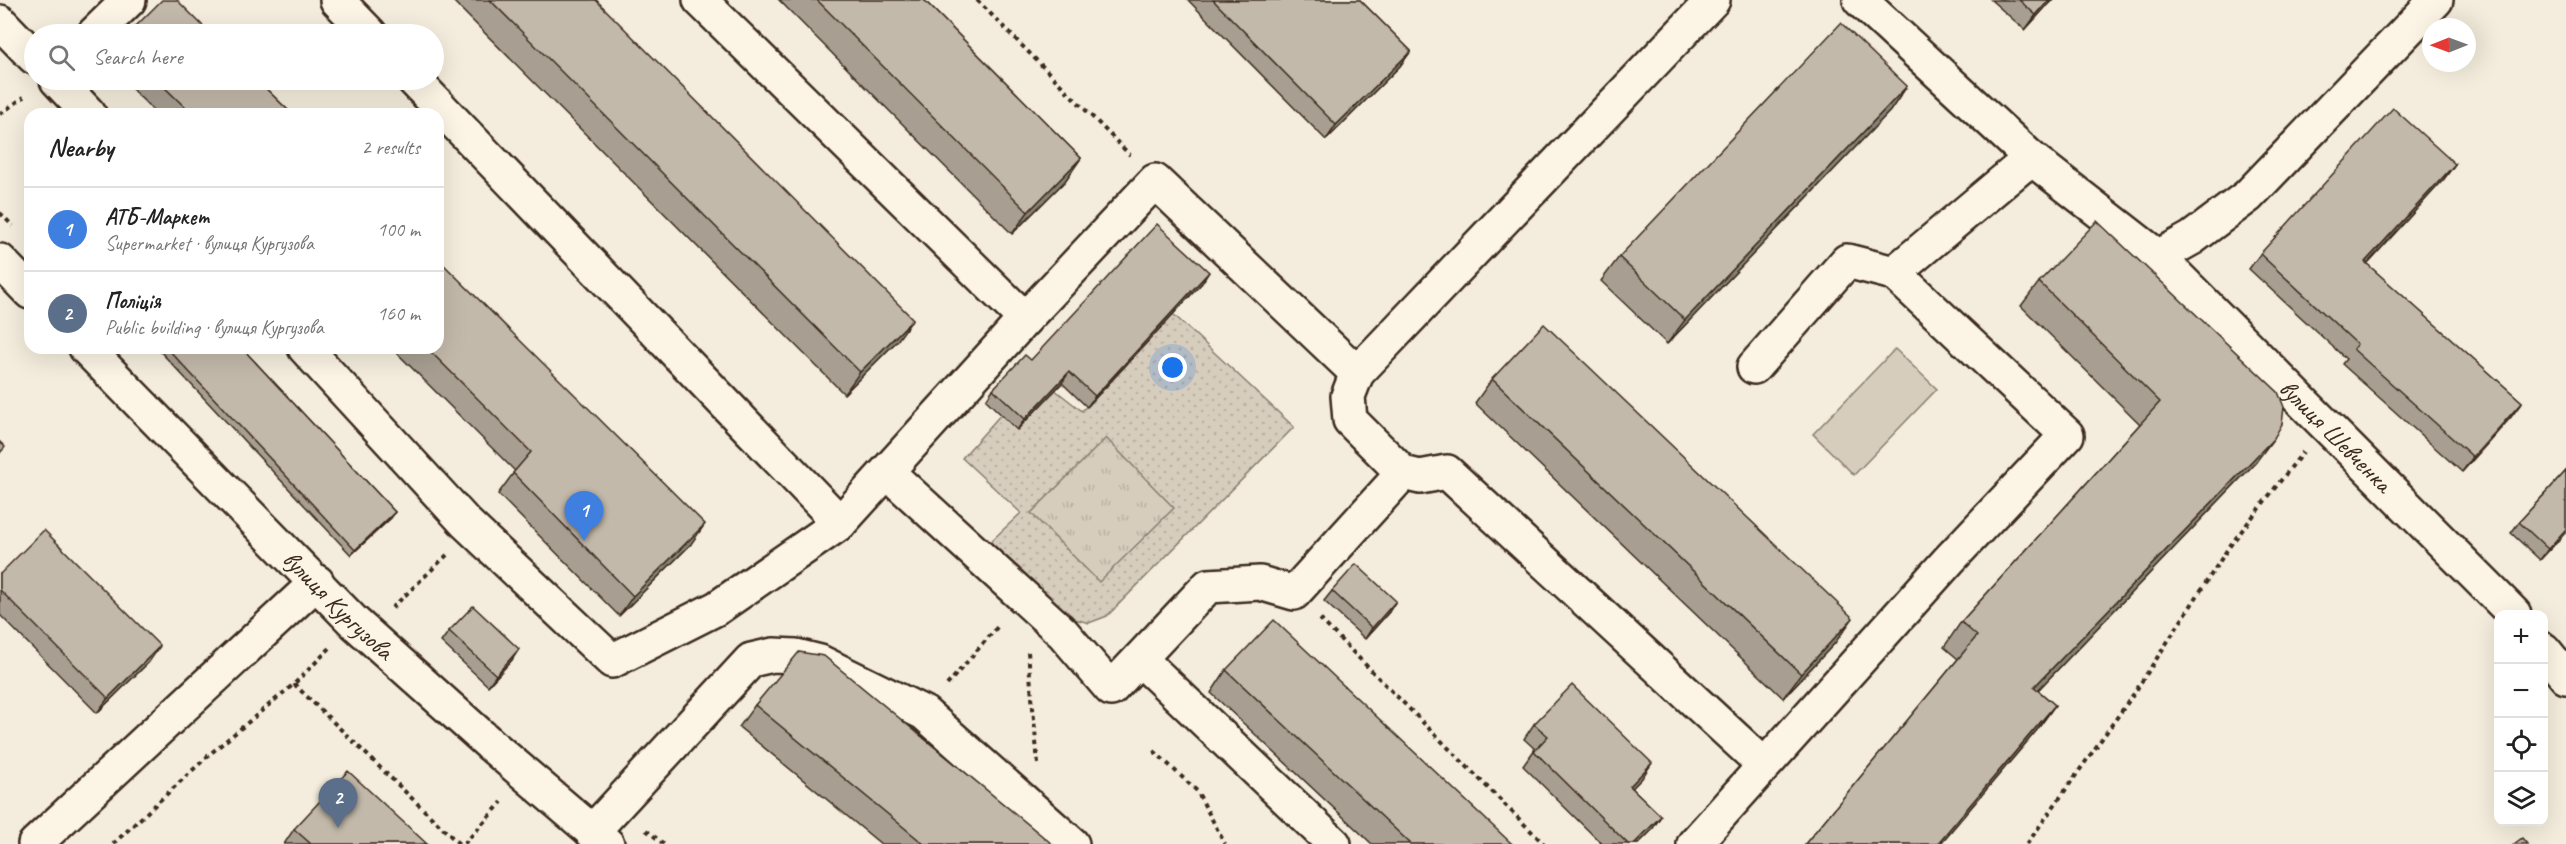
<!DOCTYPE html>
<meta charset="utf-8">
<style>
body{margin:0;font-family:Caveat,sans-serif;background:#f6f6f6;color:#222}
.controls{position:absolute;right:18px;bottom:18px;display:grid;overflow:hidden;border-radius:12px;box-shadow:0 6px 24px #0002}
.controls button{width:54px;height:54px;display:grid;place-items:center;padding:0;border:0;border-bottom:2px solid #e0e0e0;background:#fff;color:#222;font:30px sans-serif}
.compass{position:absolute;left:2422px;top:18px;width:54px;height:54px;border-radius:50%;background:#fff;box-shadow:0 6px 24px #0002;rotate:269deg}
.you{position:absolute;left:1173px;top:368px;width:21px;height:21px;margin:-15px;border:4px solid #fff;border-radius:50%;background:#1a73e8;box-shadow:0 0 0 9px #1a73e833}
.badge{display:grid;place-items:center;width:39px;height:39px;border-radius:50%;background:#1f6fb2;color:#fff;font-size:20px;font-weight:700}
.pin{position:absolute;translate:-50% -50px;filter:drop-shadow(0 2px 3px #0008)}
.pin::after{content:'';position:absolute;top:32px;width:21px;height:18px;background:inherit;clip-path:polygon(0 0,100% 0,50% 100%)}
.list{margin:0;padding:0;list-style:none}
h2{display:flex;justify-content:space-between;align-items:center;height:78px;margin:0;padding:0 24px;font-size:26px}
h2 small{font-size:20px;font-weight:400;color:#767676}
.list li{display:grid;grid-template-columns:39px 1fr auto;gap:18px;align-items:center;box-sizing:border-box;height:84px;padding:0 24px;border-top:2px solid #e0e0e0}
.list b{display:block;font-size:22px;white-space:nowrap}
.list p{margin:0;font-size:20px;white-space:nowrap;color:#767676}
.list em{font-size:20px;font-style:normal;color:#767676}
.icon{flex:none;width:33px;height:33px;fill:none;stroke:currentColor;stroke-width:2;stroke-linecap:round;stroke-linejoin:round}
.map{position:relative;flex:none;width:2566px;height:844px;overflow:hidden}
.search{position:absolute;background:#fff;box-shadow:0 6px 24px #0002;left:24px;top:24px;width:420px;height:66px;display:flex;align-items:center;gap:15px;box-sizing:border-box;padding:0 21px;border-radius:33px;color:#767676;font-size:22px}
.panel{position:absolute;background:#fff;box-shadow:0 6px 24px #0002;left:24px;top:108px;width:420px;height:246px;border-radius:18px}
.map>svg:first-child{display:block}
</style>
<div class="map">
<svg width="2566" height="844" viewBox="0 0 2566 844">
<defs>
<pattern id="grass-dots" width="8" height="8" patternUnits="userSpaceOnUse" patternTransform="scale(1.5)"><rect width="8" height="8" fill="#d6cdbd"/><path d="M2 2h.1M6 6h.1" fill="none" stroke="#b9b0a2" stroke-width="1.8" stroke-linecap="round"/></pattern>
<pattern id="park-tufts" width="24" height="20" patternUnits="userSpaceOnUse" patternTransform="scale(1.5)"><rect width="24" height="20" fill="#d6cdbd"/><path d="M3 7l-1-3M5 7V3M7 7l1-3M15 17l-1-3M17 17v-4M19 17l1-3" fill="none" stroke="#b9b0a2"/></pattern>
</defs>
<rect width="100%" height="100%" fill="#f4eddd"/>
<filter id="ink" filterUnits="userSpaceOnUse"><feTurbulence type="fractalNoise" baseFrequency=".0167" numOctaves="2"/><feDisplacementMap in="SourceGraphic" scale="12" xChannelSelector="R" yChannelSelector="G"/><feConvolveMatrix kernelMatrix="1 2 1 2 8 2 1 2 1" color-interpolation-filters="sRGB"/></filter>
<g filter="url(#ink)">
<path fill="url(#grass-dots)" stroke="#887c6e" stroke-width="1.5" d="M 1172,313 L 1294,427 L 1107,616 L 1089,623 L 1064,616 L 990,542 L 1021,513 L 962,458 L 1036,375 L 1082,411 Z"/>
<path fill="url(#park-tufts)" stroke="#887c6e" stroke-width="1.5" d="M 1106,438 L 1174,508 L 1099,582 L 1031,513 Z"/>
<path fill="#d6cdbd" stroke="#887c6e" stroke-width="1.5" d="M 1895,349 L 1937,389 L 1854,475 L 1813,434 Z"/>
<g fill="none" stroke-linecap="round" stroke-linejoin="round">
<g stroke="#3b2a1e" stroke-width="38">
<g id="minor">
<path d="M 337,0 L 370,34"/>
<path d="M 700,0 L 1025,319"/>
<path d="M 1860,0 L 2031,158 L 2158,257 L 2192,238 L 2248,196 L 2436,0"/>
<path d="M 0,22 L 34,57"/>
<path d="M 94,34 L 129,0"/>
<path d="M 57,80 L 89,114"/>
<path d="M 414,80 L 840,523"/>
<path id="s1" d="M 2158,257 L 2514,614"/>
<path d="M 0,261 L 30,292"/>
<path id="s2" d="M 86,348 L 355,623 L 491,745 L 607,844"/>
<path d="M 305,348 L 466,523 L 612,661 L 717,608 L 840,523 L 1025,319 L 1155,181 L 1357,373 L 1713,0"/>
<path d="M 1754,367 L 1847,261 L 1894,273"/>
<path d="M 1357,373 L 1348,396 L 1350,420 L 1403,473 L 1420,477 L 1447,472 L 1764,765"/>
<path d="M 887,472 L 1063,633 L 1111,689 L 1208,586 L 1260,583 L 1294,593 L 1403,473"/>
<path d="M 2544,650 L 2566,677"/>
<path d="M 1140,659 L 1334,844"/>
<path d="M 592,832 L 751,660 L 773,655 L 796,656 L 820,662 L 924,713 L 1072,844"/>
<path d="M 35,844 L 317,582"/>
<path d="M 1694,844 L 1949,560 L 2067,435 L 1894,273 L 2031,158"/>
</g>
</g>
<path stroke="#3b2a1e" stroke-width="4" stroke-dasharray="4.5 4.5" stroke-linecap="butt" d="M 977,0 L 1130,155
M 0,114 L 24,97
M 0,213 L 13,226
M 392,608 L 447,555
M 1320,619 L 1544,844
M 1028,652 L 1038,764
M 294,684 L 459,844
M 947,685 L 999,625
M 1154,751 L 1197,791 L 1225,844
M 646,830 L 664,844
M 113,844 L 210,754 L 294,684 L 330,648
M 464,844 L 502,802
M 2027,844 L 2133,695 L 2229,547 L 2303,452"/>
<use href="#minor" stroke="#fcf5e5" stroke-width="33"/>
</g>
<path fill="#a89f92" stroke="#3b2a1e" stroke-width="1.5" d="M 452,0 L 596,0 L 897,341 L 844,394 Z
M 779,0 L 924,0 L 1081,158 L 1065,181 L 1012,234 Z
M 1188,0 L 1360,0 L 1411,51 L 1400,66 L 1326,140 Z
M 1991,0 L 2052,0 L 2025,30 Z
M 123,80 L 257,80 L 292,114 L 157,114 Z
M 1907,86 L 1890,111 L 1667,344 L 1601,281 L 1619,257 Z
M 2455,164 L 2444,179 L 2367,264 L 2522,402 L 2511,417 L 2462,472 L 2342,364 L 2346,359 L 2249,269 L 2260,254 Z
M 2039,282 L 2256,462 L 2038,690 L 2055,705 L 2037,730 L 1940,844 L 1805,844 L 1958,659 L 1944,647 L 1961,622 L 2140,424 L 2021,306 Z
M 1202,283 L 1087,407 L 1062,383 L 1017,430 L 986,400 L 993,389 L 1031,360 Z
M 157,348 L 242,348 L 395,512 L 391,518 L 351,555 Z
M 392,348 L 438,348 L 691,544 L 619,616 L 498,494 L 515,471 Z
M 1492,379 L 1835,643 L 1783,698 L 1475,403 Z
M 2566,471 L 2566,532 L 2540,560 L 2511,533 L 2519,522 Z
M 0,574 L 149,662 L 97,713 L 0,615 Z
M 1332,591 L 1389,612 L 1365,639 L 1324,601 Z
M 449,631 L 512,660 L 488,686 L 441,642 Z
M 1226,670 L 1512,844 L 1372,844 L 1211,693 Z
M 755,705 L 1052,844 L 881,844 L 739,727 Z
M 1534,724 L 1642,778 L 1632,788 L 1661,816 L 1651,831 L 1638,844 L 1602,844 L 1523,766 L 1535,749 L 1524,739 Z
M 294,829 L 427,844 L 284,844 Z"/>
<path fill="#888277" stroke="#3b2a1e" stroke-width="1.5" d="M 2049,0 L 2052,0 L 2025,30 L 2036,15 Z
M 1411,51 L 1400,66 L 1326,140 L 1336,125 Z
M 1907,86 L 1890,111 L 1667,344 L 1685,320 Z
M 1081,158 L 1065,181 L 1012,234 L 1028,212 Z
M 2455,164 L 2444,179 L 2355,277 L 2365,262 Z
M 1209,272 L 1202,283 L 1087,407 L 1095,396 Z
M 913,319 L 897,341 L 844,394 L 860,372 Z
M 1069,372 L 1062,383 L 1017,430 L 1025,419 Z
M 2522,402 L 2511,417 L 2462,472 L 2473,457 Z
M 2274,438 L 2256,462 L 2017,712 L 2034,687 Z
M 395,512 L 391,518 L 351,555 L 355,550 Z
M 705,524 L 691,544 L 619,616 L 633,596 Z
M 2566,529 L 2566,532 L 2540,560 L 2548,549 Z
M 1396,601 L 1389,612 L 1365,639 L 1372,628 Z
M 1853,618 L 1835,643 L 1783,698 L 1801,674 Z
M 160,646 L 149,662 L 97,713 L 108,698 Z
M 519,649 L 512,660 L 488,686 L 496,675 Z
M 2055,705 L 2037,730 L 1940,844 L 1937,844 Z
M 1652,763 L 1642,778 L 1620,801 L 1630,786 Z
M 1661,816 L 1651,831 L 1638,844 L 1634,844 Z"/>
<path fill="#c3b9aa" stroke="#3b2a1e" stroke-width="1.5" d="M 162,0 L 177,0 L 211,34 L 128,34 Z
M 490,0 L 596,0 L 913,319 L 860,372 Z
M 817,0 L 924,0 L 1081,158 L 1028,212 Z
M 1213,0 L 1360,0 L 1411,51 L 1336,125 Z
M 2019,0 L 2049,0 L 2036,15 Z
M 1841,23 L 1907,86 L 1685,320 L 1619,257 Z
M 157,80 L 257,80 L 292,114 L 192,114 Z
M 2393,108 L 2455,164 L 2365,262 L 2522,402 L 2473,457 L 2353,349 L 2357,344 L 2260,254 Z
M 2097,221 L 2278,392 L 2284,407 L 2282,424 L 2274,438 L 2034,687 L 2055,705 L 1937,844 L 1805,844 L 1977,636 L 1961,622 L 2160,402 L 2039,282 Z
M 1157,224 L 1209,272 L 1095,396 L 1069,372 L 1025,419 L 993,389 L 1025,355 L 1031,360 Z
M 438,259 L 705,524 L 633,596 L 513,473 L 531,452 L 427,348 L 438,348 Z
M 1544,324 L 1853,618 L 1801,674 L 1492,379 Z
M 167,348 L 242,348 L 395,512 L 355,550 Z
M 0,442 L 5,447 L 0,453 Z
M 2566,471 L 2566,529 L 2548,549 L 2519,522 Z
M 44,530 L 160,646 L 108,698 L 0,590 L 0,574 Z
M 1356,564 L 1396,601 L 1372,628 L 1332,591 Z
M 473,606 L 519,649 L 496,675 L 449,631 Z
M 1274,620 L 1512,844 L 1411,844 L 1226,670 Z
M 799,652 L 824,656 L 1052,844 L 924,844 L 755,705 Z
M 1572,685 L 1652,763 L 1630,786 L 1661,816 L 1634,844 L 1628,844 L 1534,751 L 1548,736 L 1534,724 Z
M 348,771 L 427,844 L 311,844 L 294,829 Z
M 2522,838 L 2527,844 L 2514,844 Z"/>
</g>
<g text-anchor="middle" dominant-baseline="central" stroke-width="4.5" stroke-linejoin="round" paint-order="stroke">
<g font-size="26" fill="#3b2a1e" stroke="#fcf5e5">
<text stroke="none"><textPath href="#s1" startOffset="252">вулиця Шевченка</textPath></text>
<text stroke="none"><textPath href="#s2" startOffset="360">вулиця Кургузова</textPath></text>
</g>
</g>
</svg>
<div class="controls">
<button>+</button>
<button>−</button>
<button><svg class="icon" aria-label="locate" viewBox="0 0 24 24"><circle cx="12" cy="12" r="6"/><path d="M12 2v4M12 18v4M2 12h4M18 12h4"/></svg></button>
<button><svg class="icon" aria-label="layers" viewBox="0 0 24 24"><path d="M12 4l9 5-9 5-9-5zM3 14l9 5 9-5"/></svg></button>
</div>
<svg class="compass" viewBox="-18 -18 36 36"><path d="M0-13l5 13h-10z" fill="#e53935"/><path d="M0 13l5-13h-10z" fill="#767676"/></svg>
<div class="you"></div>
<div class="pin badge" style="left:584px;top:541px;background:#3f7fe0">1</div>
<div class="pin badge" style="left:338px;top:828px;background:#5c6f8a">2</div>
<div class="search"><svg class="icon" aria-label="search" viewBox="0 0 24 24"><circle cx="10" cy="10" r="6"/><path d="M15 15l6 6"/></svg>Search here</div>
<section class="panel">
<h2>Nearby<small>2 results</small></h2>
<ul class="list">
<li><span class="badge" style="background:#3f7fe0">1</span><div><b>АТБ-Маркет</b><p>Supermarket · вулиця Кургузова</p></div><em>100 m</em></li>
<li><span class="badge" style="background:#5c6f8a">2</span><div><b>Поліція</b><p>Public building · вулиця Кургузова</p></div><em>160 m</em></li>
</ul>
</section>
</div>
